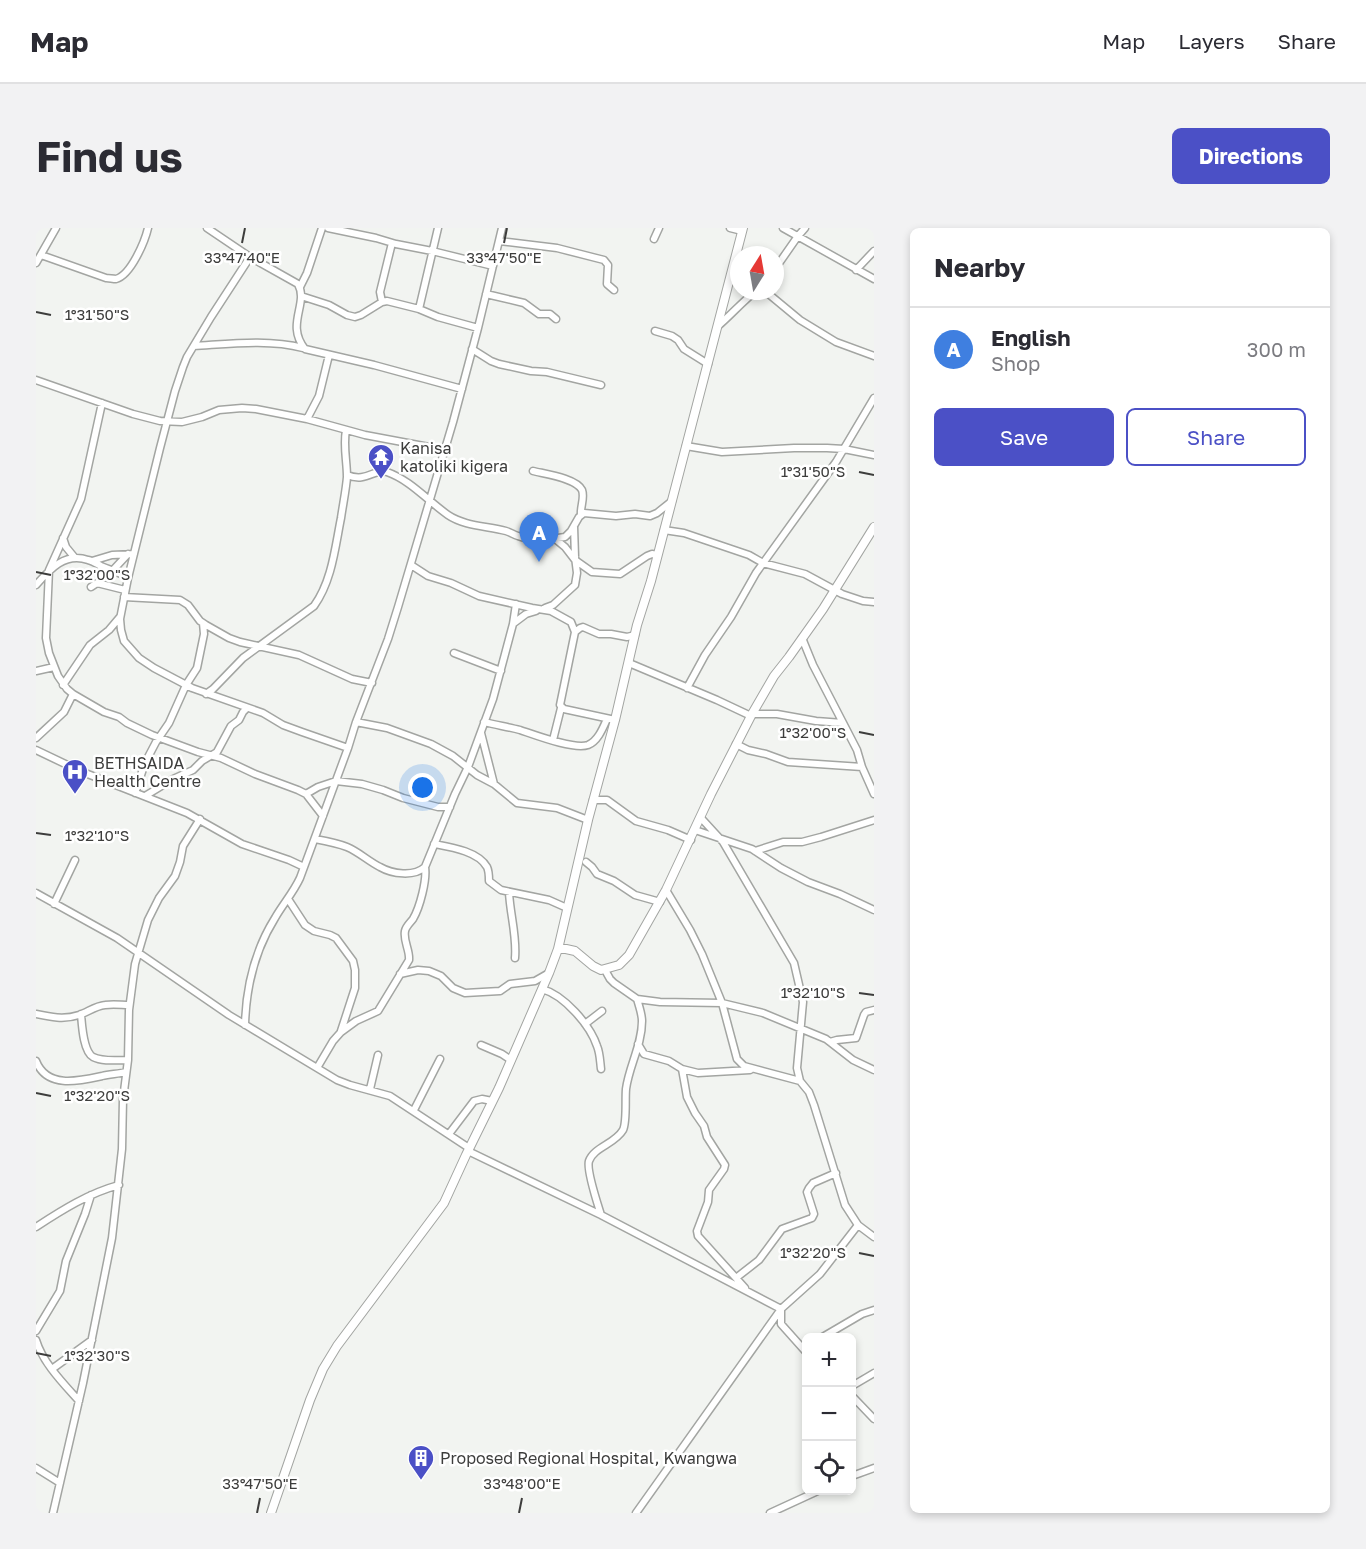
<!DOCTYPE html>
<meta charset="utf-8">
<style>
body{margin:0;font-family:"Golos Text",sans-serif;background:#f2f2f3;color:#2b2b33}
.controls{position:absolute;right:18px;bottom:18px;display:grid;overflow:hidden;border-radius:9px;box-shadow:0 3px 9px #0003}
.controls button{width:54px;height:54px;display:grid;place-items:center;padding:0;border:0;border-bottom:2px solid #e1e1e2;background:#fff;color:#2b2b33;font:30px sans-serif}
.compass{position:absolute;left:694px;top:18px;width:54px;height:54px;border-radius:50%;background:#fff;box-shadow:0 3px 9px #0003;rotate:11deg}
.you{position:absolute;left:387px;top:560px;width:21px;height:21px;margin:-15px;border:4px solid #fff;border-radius:50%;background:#1a73e8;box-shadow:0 0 0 9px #1a73e833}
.badge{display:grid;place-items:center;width:39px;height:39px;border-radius:50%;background:#4b50c6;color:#fff;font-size:20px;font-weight:700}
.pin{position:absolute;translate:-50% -50px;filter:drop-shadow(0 2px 3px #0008)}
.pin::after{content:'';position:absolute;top:32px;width:21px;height:18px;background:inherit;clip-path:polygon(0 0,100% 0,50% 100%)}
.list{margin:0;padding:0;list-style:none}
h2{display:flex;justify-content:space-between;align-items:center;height:78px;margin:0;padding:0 24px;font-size:26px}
h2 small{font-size:20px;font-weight:400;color:#7c7c81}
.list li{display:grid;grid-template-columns:39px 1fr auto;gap:18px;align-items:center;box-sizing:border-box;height:84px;padding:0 24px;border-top:2px solid #e1e1e2}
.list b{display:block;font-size:22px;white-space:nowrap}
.list p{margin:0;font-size:20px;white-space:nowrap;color:#7c7c81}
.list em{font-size:20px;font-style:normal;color:#7c7c81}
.actions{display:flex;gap:12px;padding:18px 24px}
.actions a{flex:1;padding:14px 0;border:2px solid #4b50c6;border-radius:9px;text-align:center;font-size:21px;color:#4b50c6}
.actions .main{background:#4b50c6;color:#fff}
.icon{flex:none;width:33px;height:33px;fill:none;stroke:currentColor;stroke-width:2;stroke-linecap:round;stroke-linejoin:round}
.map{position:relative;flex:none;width:838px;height:1285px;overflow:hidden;border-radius:9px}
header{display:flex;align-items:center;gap:36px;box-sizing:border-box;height:84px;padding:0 30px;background:#fff;border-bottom:2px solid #e1e1e2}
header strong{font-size:28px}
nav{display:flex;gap:33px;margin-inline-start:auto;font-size:21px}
.intro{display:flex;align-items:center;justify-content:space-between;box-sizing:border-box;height:144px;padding:0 36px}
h1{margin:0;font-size:42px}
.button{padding:15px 27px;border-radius:9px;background:#4b50c6;color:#fff;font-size:21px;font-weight:700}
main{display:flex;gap:36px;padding:0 36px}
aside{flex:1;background:#fff;border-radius:9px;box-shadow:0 3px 9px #0003}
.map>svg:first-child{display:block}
</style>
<header>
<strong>Map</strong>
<nav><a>Map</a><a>Layers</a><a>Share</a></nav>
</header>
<div class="intro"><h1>Find us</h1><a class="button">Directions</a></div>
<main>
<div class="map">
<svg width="838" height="1285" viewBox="0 0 838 1285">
<rect width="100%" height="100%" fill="#f2f4f1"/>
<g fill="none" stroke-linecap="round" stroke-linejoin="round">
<g stroke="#a3a5a2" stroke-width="9">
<path id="minor" d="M 171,0 L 214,29 L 262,56 C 273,76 249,96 269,121 L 338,137 L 426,161
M 292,0 L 340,10 L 360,16 L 396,23 L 457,38
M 694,0 L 706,3
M 747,0 L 838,51
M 618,11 L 623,0
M 463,13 L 521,20 L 568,32 L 572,37 L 571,56 L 578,62
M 5,27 L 70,50 C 73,50 77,51 80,51 C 95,47 109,13 112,0
M 214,29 L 175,89 L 151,129 L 147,139 L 139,163 L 124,220 L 92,350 L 84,391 L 85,402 L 88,413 L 103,430 L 118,440 L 156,460 L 227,485 L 247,497 L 266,504 L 312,520
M 0,35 L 20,0
M 739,41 L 762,8 L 769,0
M 820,42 L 838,23
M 264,59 L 271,45 L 286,0
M 729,63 L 764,92 L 800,114 L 838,128
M 450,66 L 488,75 L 503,86 L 514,86 L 520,91
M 265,68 L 293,77 L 311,87 L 319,89 L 325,87 L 346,74 L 351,73 L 383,81 L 402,89 L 442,100
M 346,74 L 344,64 L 356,15
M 383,81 L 402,0
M 682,98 C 695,87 706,74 720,63
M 619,103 L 636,108 L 642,112 L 648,121 L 672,136
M 158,118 C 193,116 232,111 267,120
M 436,121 L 455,133 L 463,136 L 495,143 L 511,144 L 565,157
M 0,152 L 97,186 L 124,193 L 146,194 L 166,189 L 183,182 L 206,180 L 220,181 L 271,191 L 329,207 L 409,222
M 66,175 L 45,271 L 13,342 L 10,410 L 13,425 L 22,448 L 31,461 L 37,466 L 68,484 L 83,489 L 91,495 L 116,507 L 162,524 L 185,530 L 219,546 L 262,562 L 270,566 L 287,588
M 271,191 L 283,168 L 293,127
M 650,218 L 686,224 L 758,220 L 791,220 L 808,221 L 838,227
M 497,243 C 509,246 540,250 546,262 C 549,270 544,279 545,287
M 311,247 C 331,255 338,240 351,244 C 374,252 392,273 412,287 C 428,298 451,298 470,303 C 474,304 478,307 482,308 C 495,313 515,311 529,309 L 535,303 L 543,289 L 548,285 L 580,288 L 599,286 L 614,288 L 621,285 L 636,273
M 628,302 L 648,305 L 713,327 L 727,335 L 769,346 L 806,366 L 827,373 L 838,374
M 27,310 L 30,319 L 39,330
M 518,310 L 529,319 L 539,332 L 556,344 L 584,346 L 611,328 L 616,326 L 621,327
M 56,333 L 76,327 L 98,326
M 375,337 L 392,348 L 415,355 L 443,368 L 496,380 L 515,383 L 535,394 L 539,404 L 524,477 L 528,481 L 579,492
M 77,342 L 92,326
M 0,357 C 14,341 29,324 52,332 C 57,333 61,336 65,338 C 74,342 83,344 92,350
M 55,359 L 61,355 L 89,362
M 88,369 L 144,372 L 152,377 L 164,393 L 170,397 L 193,410 L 204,414 L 263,427 L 316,451 L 336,455
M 509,380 L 517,377 L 539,357 L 541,345 L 539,329 L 538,298
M 478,395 L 490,386 L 500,383
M 539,404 L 544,400 L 547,399 L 563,406 L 575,406 L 591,409 L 599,407
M 766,410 L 777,437 L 821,522 L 826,539 L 838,566
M 418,425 L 465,443
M 593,435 L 681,472 L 715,488
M 0,443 L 18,439
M 27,457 L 54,417 L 73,402 L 84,389
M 651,460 L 669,427 L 695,389 L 720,345 L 800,234 L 838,170
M 170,466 L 177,461 L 207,430 L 278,378 C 296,353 299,320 305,290 C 307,276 310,262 311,249 C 311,233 307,218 310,202
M 716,486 L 741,486 L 780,493 L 807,495
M 320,494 L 351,500 L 395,516 L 417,528 L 441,547 L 458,556 L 481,575 L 521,580 L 552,592
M 448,494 C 460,497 472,499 484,502 C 499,507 538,522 552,517 C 562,513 567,500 571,491
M 445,505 L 458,556
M 0,510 L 28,484 L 37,466
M 517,512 L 525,480
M 700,516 L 712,522 L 730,526 L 752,534 L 826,539
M 0,522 L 44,543 L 151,585 L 206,616 L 253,632 L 268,639
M 99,565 L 109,535 L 120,514 L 133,495 L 150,457 L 161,440 L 168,406 L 167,395
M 270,566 L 282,559 L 300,553 L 326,556 L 347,562 L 367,570 L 402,579 L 414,579
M 109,568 L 137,551 L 157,542 L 166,533 L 181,524 L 195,498 L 203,492 L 207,484 L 211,480
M 557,572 L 571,572 L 600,593 L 632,602 L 655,612
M 665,590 L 687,614 L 758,735 L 767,774 L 761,840 L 764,853 L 773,864 L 778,877 L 809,977 L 822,997 L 838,1009
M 659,602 L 716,621 L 745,640 L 772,654 L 804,666 L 838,682
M 279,611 C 290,613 301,615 311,619 C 323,624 332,633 344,639 C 356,646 378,649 389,639 L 419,566 L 432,539 L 457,471 L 477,396 L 480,376
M 398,616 C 414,619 442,623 451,639 C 453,643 453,648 453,653 L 465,662 L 513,672 L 531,680
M 719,623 L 747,614 L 766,614 L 785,609 L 838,592
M 550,634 L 556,639 L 561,646 L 578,653 L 599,667 L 624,674
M 630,662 L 654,702 L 666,726 L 686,775 L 701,831 L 708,838 L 764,853
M 473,664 C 474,686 481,708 479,730
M 0,665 L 81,710 L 193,787 L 301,852 L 314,857 L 354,868 L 433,920
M 252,671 L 269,697 L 278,703 L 294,707 L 300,710 L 317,733 L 319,742 L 319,760 L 305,803
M 18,676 L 39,632
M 569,742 L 574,751 L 578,755 L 601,771 L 624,774 L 686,775 L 727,785 L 790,811 L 817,832 L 838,842
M 364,746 L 382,742 L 393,743 L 405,748 L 417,760 L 429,765 L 464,763 L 474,756 L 499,753 L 513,745
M 506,761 C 528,767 554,797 561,818 C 564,825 564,833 565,841
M 0,786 C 14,789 28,792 43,787 C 52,784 59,778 69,777 C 77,776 86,777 93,777
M 45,786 C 46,797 47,823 57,829 C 67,834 81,832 92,832
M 549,796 L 566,783
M 209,797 C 210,759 219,722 239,690 C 247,676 257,665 264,650 L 312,520 L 320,494 L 352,411 L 362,379 L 417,194 L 442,100 L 466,0
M 794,814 L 801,812 L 820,810 L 828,787 L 830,784 L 838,782
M 602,816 L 608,826 L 633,833 L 646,841 L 662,845 L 714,842
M 445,817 L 466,826 L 475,832
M 0,833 C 11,861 43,853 66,848 C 74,846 82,846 90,844
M 281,840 L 297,813 L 305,804 L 320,793 L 342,783 L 373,732 C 374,722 367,713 369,703 C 370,698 374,695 377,691 C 384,679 391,652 389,639
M 646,841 L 651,869 L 659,885 L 668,898 L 671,909 L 689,937 L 688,941 L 673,962 L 672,974 L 661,1003 L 662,1008 L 709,1060
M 334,861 L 342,827
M 378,882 L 404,831
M 413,906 L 438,873 L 446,871 L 456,873
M 432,923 L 565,987 L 745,1081
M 565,987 C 562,977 550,942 553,933 C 558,919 579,916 587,902 C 591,894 589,872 590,861 C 593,838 606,817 606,793 C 606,786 603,778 601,771
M 0,999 C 26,982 53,965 83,957
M 700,1050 L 723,1032 L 746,1001 L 776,990 L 778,986 L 771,964 L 773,960 L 777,955 L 800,945
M 745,1082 L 745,1096 L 770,1124
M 0,1103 L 24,1063 L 30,1033 L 49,986 L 55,967
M 785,1110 L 826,1086 L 838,1082
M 0,1112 C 7,1135 27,1155 43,1173
M 16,1141 L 56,1112
M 816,1158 L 838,1145
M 816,1168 L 838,1191
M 0,1240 L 24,1255
M 816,1248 L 838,1240
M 17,1285 L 47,1155 L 76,1010 L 86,921 L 87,871 L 92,832 L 93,782 L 99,736 L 112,692 L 123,670 L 139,648 L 144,634 L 147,618 L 164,591
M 600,1285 L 745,1081 L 784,1046 L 822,997
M 734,1285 L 784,1262"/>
</g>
<g stroke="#a3a5a2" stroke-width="10">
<path id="tertiary" d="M 522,721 L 530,721 L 539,723 L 557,738 L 565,742 L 583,737 L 593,727 L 630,662 L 675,566 L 716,486 L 738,448 L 753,429 L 787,381 L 838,299
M 235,1285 L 274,1172 L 287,1141 L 301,1118 L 408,975 L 430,927 L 463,860 L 513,745 L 522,721 L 552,592 L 579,492 L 601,397 L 615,353 L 707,0"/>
</g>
<use href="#minor" stroke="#fff" stroke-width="6"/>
<use href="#tertiary" stroke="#fff" stroke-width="8"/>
</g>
<path fill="none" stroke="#3d3d3c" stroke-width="2" d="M 206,15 L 209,0M 468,15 L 471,0M 0,84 L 15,87M 823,244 L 838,247M 0,344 L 15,347M 823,504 L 838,507M 0,605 L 15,607M 823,765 L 838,767M 0,865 L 15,868M 823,1025 L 838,1028M 0,1125 L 15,1128M 221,1285 L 224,1270M 483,1285 L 486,1270"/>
<defs>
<g id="temple-pin" transform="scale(1.35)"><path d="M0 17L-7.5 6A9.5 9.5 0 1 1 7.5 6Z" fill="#4b50c6" stroke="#fff"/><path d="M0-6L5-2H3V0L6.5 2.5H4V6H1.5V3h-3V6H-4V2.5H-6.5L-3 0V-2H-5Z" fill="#fff"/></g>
<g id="hospital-pin" transform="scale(1.35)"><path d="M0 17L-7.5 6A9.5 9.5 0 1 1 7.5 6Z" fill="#4b50c6" stroke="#fff"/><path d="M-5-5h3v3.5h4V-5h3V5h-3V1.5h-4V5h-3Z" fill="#fff"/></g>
<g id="building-pin" transform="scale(1.35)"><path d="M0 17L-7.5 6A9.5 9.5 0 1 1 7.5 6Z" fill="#4b50c6" stroke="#fff"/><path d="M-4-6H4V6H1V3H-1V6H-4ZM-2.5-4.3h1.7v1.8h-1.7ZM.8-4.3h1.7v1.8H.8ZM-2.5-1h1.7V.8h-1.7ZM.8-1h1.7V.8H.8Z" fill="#fff"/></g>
</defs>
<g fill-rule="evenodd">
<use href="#temple-pin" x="345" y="229"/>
<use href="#hospital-pin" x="39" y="544"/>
<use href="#building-pin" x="385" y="1230"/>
</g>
<g text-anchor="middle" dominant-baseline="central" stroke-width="5" stroke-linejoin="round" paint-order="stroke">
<g font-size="16" fill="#3d3d3c" stroke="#fff" text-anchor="start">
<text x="364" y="220">Kanisa<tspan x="364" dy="18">katoliki kigera</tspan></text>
<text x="58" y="535">BETHSAIDA<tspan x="58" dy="18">Health Centre</tspan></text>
<text x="404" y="1230">Proposed Regional Hospital, Kwangwa</text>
</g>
</g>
<g font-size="15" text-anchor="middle" fill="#3d3d3c" stroke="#fff" stroke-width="5" stroke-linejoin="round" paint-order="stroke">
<text x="206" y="35">33°47'40"E</text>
<text x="468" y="35">33°47'50"E</text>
<text x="61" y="92">1°31'50"S</text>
<text x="777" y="249">1°31'50"S</text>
<text x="61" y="352">1°32'00"S</text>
<text x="777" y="510">1°32'00"S</text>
<text x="61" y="613">1°32'10"S</text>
<text x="777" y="770">1°32'10"S</text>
<text x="61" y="873">1°32'20"S</text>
<text x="777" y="1030">1°32'20"S</text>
<text x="61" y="1133">1°32'30"S</text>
<text x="224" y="1261">33°47'50"E</text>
<text x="486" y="1261">33°48'00"E</text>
</g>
</svg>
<div class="controls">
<button>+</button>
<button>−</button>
<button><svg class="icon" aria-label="locate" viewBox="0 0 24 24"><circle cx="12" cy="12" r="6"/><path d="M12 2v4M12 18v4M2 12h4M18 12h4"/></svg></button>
</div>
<svg class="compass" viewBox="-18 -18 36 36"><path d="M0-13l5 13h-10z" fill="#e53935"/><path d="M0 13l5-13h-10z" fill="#7c7c81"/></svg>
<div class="you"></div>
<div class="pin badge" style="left:503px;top:334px;background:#3f7fe0">A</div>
</div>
<aside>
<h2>Nearby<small></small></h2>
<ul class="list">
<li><span class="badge" style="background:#3f7fe0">A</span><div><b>English</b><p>Shop</p></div><em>300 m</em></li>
</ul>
<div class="actions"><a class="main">Save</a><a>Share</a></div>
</aside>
</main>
